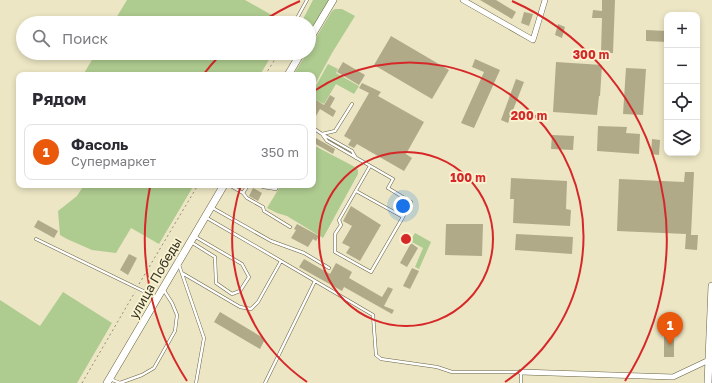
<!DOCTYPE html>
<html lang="ru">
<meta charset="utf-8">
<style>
body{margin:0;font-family:"Golos Text",sans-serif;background:#f7f7f7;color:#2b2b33}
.controls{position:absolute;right:12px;top:12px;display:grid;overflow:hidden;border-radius:8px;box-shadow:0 2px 6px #0003}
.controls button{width:36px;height:36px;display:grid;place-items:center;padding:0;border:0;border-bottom:1px solid #e1e1e2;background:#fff;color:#2b2b33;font:20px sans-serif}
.you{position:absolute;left:403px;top:206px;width:14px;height:14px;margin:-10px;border:3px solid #fff;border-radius:50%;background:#1a73e8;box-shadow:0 0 0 6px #1a73e833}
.badge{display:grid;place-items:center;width:26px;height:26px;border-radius:50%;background:#ea580c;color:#fff;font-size:13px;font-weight:700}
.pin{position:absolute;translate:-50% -33px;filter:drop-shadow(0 1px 2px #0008)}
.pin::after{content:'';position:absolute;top:21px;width:14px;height:12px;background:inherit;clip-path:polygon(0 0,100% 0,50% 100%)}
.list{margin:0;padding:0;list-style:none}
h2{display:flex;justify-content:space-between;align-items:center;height:52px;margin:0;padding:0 16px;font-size:17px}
h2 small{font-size:13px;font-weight:400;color:#7c7c81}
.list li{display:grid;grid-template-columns:26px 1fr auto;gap:12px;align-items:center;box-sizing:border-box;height:56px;margin:0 8px 8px;padding:0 8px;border:1px solid #e1e1e2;border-radius:8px}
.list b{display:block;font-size:15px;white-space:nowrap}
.list p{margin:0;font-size:13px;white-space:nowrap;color:#7c7c81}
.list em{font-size:13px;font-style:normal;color:#7c7c81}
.icon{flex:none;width:22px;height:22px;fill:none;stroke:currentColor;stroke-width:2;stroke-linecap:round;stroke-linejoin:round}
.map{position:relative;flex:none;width:712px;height:383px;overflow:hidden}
.search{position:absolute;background:#fff;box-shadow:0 2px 6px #0003;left:16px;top:16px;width:300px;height:44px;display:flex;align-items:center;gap:10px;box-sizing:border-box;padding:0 14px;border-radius:22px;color:#7c7c81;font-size:15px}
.panel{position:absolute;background:#fff;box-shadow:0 2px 6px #0003;left:16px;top:72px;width:300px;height:116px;border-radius:8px}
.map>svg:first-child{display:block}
</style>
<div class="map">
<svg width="712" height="383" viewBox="0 0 712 383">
<rect width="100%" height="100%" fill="#ece6c4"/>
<path fill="#aecb90" d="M 127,0 L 245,0 L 286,23 L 113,23 Z
M 313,0 L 335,0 L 316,33 L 309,31 L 309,23 L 301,23 Z
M 335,9 L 342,9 L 355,16 L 332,53 L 313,88 L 313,75 L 293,75 L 307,53 L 309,53 L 309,49 L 332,11 Z
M 96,53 L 273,53 L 260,75 L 83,75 Z
M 328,64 L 338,69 L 336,73 L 359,86 L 354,94 L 336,84 L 324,104 L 316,100 L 313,104 L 313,91 Z
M 313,145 L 355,167 L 358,170 L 358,174 L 323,238 L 287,216 L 277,213 L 267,208 L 281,185 L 313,185 Z
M 84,185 L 194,185 L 159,244 L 131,228 L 116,253 L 92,250 L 67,239 L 60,235 L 58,211 L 77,196 Z
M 415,233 L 431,242 L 419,269 L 415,267 L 423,248 L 410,241 Z
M 63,292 L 112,323 L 77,383 L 0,383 L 0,300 L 40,326 Z"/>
<path fill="#b0aa89" d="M 480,0 L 496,0 L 516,12 L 512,19 Z
M 602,0 L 615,0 L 613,53 L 601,53 L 602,18 L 592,18 L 593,10 L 602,11 Z
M 524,12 L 533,14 L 529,26 L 521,23 Z
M 558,24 L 565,27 L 562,38 L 555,35 Z
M 646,30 L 667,31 L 667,42 L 646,41 Z
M 391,36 L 449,70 L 432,99 L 374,65 Z
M 475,59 L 500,70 L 474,128 L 461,123 L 484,72 L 472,67 Z
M 343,62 L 365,75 L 359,85 L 337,72 Z
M 556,62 L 602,65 L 600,96 L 599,96 L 597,115 L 553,112 Z
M 626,68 L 646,69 L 643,115 L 623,114 Z
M 516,79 L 524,82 L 508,123 L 501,120 Z
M 362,83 L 381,92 L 378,96 L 424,122 L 406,154 L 412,158 L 404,171 L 357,144 L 354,148 L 348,145 L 351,140 L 344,136 L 369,93 L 359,88 Z
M 330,95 L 335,98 L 330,107 L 336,111 L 333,117 L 320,109 L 313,121 L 313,106 L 316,100 L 324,105 Z
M 598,126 L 627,127 L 626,133 L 640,134 L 639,154 L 597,151 Z
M 552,135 L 574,136 L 573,150 L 551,149 Z
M 316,138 L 335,149 L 333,154 L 314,143 Z
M 652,139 L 660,140 L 659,155 L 651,154 Z
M 685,172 L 694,172 L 691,235 L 698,235 L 697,250 L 685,249 L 686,234 L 617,231 L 619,179 L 684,182 Z
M 511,178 L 567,181 L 566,209 L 571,210 L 570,226 L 513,223 L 514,199 L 510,199 Z
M 253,188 L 262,193 L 258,201 L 249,196 Z
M 351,206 L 381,225 L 360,261 L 346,253 L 350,247 L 342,243 L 352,226 L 343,221 Z
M 38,220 L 58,231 L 54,238 L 34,227 Z
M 297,224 L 319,236 L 316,241 L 313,239 L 308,247 L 291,238 L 296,230 L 294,229 Z
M 446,224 L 483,224 L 482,256 L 445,255 Z
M 516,234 L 573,237 L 572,254 L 515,250 Z
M 411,243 L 418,248 L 407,267 L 400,263 Z
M 129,254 L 137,258 L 128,275 L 120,270 Z
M 304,259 L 330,274 L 336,263 L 352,272 L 349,278 L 382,297 L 388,287 L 393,289 L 384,306 L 394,310 L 392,314 L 344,287 L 342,291 L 299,267 Z
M 412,268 L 419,271 L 410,289 L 403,286 Z
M 220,312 L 265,339 L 260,349 L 214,322 Z
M 664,335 L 674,335 L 674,357 L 664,357 Z"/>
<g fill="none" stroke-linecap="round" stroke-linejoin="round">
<g stroke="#696345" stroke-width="3.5">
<path id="lane" d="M 296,23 L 296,20 L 307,0
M 352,104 L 335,131 L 322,134 L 352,151 L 356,158
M 313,128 L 322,134 L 327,141 L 393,179 L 388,188 L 411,202 L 403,217 L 356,191
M 370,166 L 339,220 L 341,225 L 335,234 L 335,252 L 371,272 L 403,217
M 229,185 L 243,193 L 248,185
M 259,185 L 263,187 L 276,189 L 278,185
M 243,193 L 247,198 L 263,207 L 264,211 L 290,227
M 211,207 L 271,241 L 304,253 L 329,268
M 36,239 L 137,288 L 156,297
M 191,242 L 215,257 L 216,283 L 232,294 L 240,291 L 249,277 L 242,264 L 194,236
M 281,261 L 373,315 L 376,355 L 381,359 L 437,367 L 452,372 L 521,372 L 521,383
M 179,265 L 204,338 L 196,383
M 182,273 L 240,307 L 251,309 L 258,302 L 281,261 L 207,218
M 110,379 L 120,383 L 142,375 L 154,368 L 175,331 L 177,315 L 172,303 L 163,289
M 265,383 L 315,281"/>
</g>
<g stroke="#696345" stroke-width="6">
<path id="street" d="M 463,0 L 533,40 L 545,0
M 521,372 L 673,377 L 709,360"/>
</g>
<g stroke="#696345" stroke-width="8">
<path id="secondary" d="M 309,40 L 333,0
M 288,75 L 301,53
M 107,383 L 224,185
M 708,383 L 712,286"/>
</g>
<path stroke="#928e76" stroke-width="1" stroke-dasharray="2 3" stroke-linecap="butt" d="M 265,75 L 279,53
M 139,284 L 198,185
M 82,383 L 135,292"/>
<use href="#lane" stroke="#fff" stroke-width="2.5"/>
<use href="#street" stroke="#fff" stroke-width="5"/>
<use href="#secondary" stroke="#fff" stroke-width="7"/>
</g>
<g fill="none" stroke="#d62828" stroke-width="2">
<circle cx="406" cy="239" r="87"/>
<path d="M307 382A174 174 0 0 1 241 185M314 91A174 174 0 0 1 505 382"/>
<path d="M187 381A261 261 0 0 1 150 187M203 75A261 261 0 0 1 221 54M260 23A261 261 0 0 1 300 1M512 1A261 261 0 0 1 625 381"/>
</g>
<g text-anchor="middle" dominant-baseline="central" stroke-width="3.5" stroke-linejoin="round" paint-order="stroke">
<g font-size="13" fill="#353325" stroke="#faf3d1">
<text transform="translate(155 278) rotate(-60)">улица Победы</text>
</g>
</g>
<circle cx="406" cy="239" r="6" fill="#d62828" stroke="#faf3d1" stroke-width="2"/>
<g font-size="12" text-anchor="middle" font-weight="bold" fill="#d62828" stroke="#faf3d1" stroke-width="3.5" stroke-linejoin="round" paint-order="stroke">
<text x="591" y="59">300 m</text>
<text x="529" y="120">200 m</text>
<text x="468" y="182">100 m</text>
</g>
</svg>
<div class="controls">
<button>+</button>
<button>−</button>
<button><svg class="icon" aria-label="locate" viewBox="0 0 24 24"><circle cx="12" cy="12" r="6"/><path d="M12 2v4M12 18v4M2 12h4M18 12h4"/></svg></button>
<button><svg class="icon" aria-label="layers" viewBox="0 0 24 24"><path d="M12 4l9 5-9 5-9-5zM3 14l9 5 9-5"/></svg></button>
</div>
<div class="you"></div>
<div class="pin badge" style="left:670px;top:345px">1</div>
<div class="search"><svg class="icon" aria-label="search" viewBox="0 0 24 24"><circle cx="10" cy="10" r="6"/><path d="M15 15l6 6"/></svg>Поиск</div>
<section class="panel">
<h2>Рядом<small></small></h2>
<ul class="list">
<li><span class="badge">1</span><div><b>Фасоль</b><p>Супермаркет</p></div><em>350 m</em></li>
</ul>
</section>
</div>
